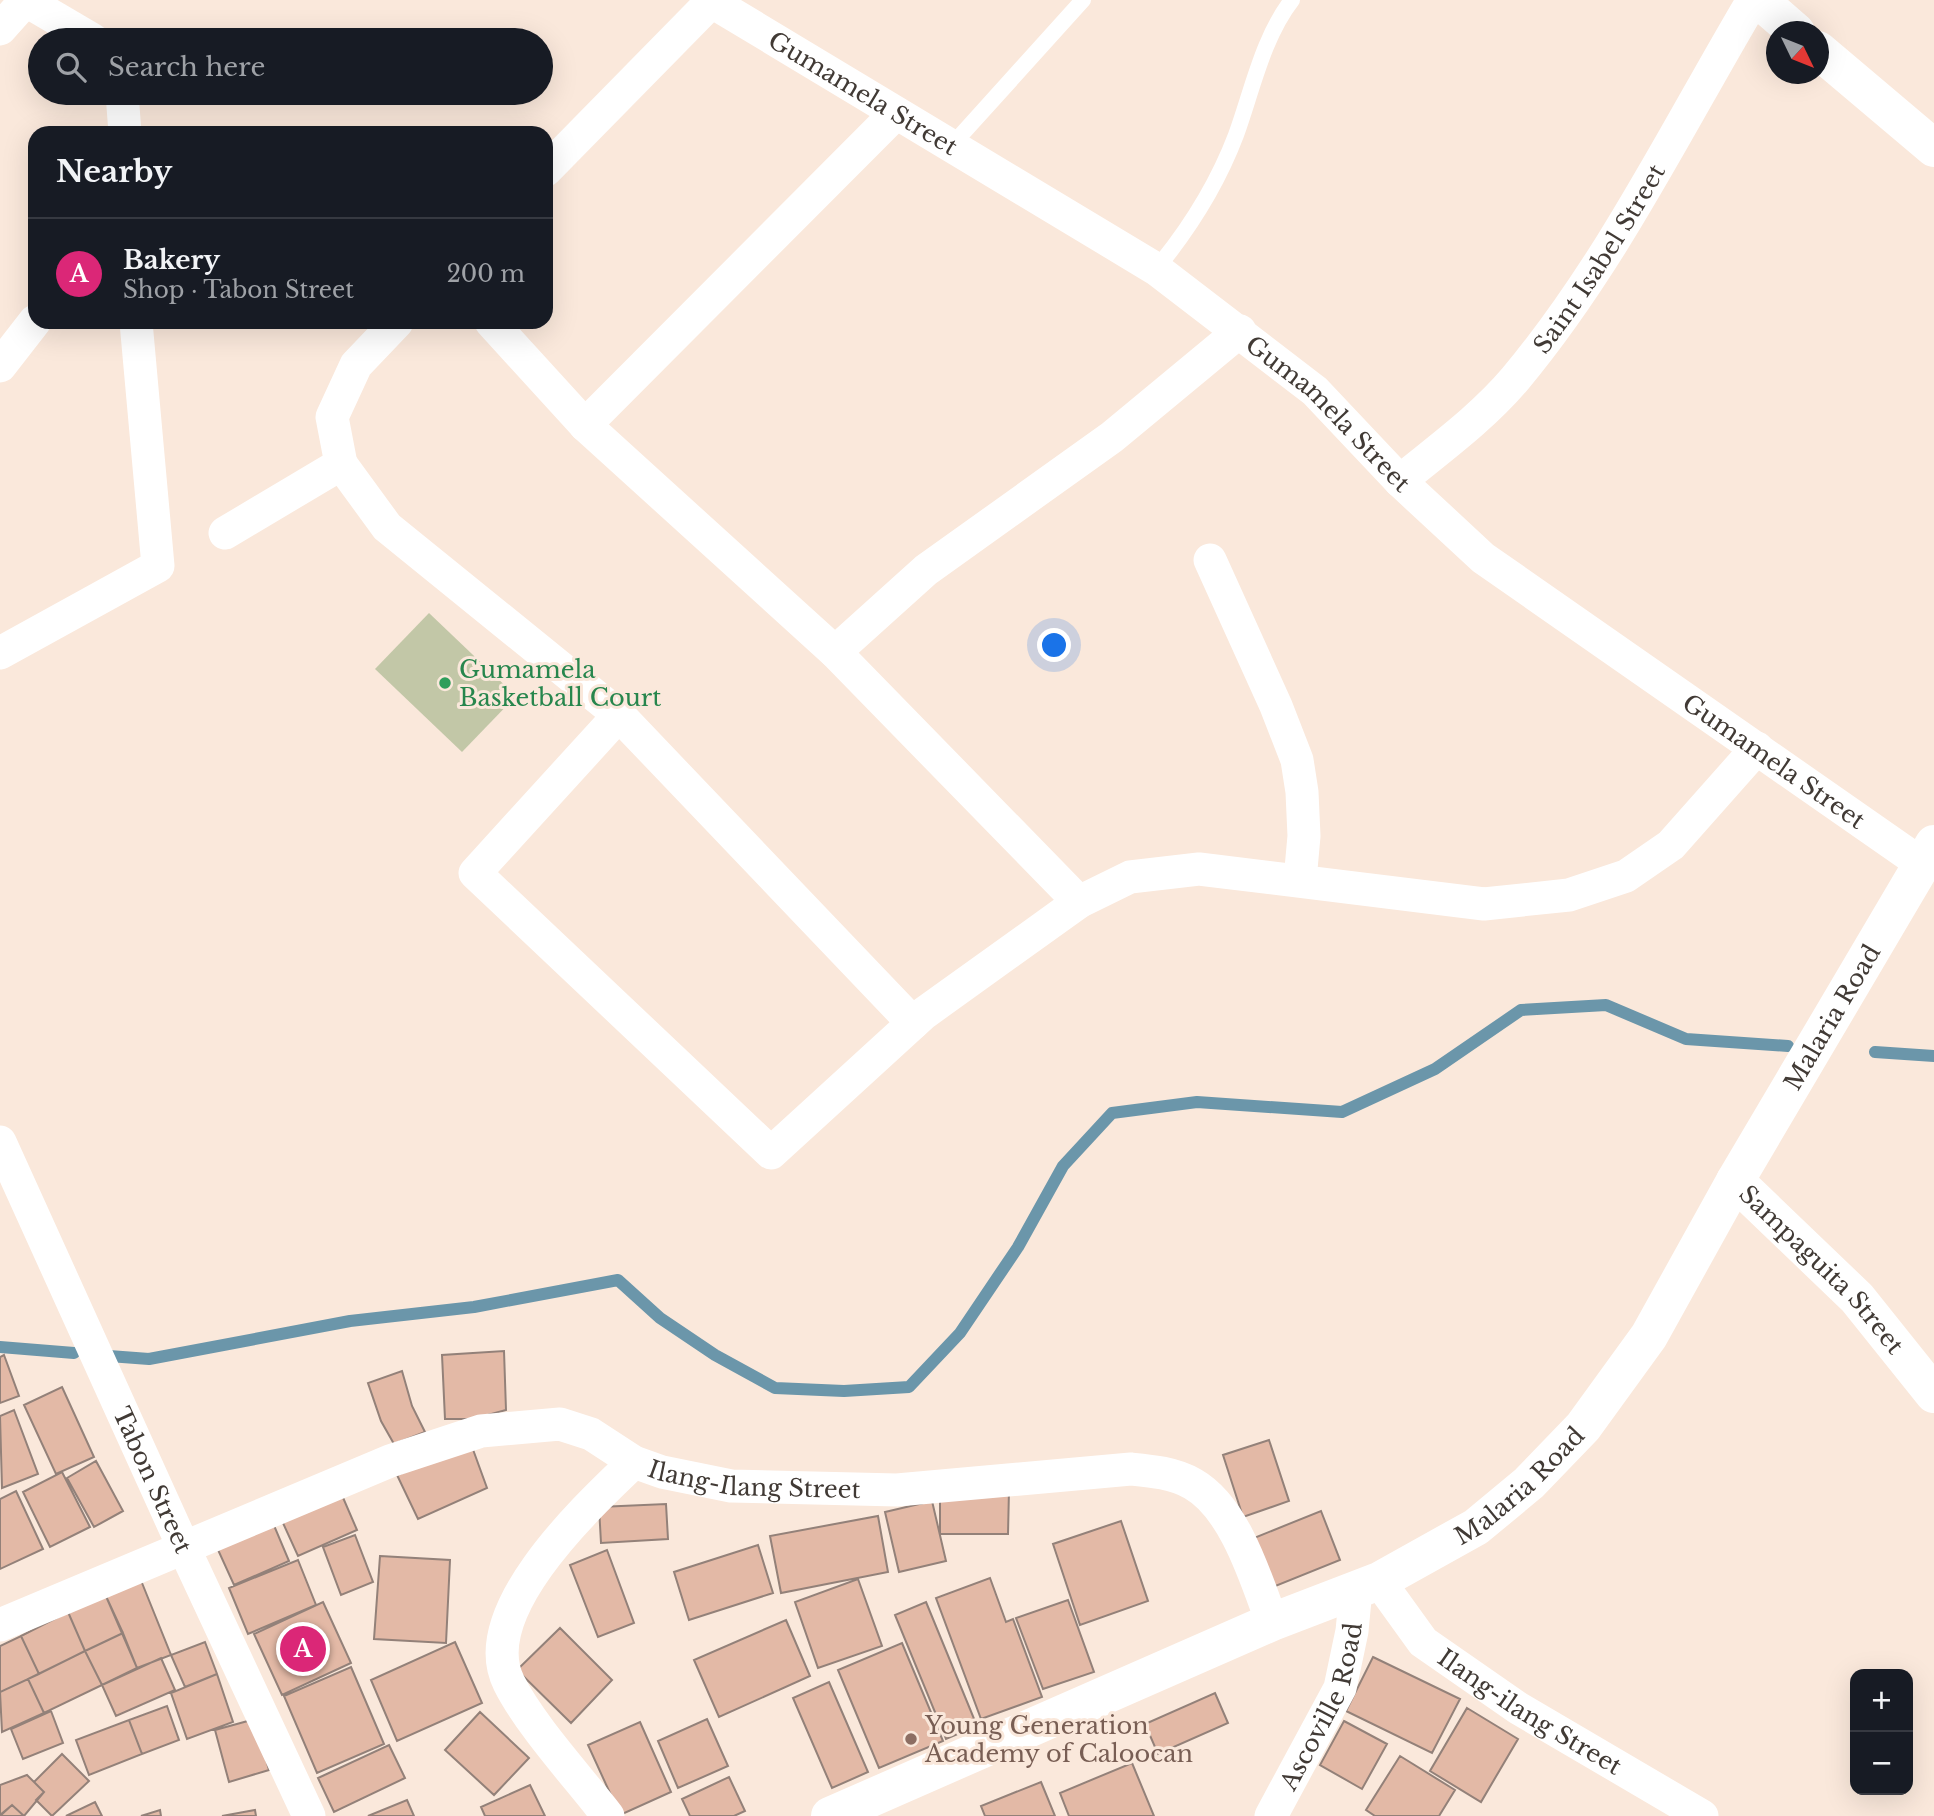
<!DOCTYPE html>
<meta charset="utf-8">
<style>
body{margin:0;font-family:"Libre Baskerville",serif;background:#242831;color:#f1f3f6}
.controls{position:absolute;right:21px;bottom:21px;display:grid;overflow:hidden;border-radius:14px;box-shadow:0 7px 28px #0002}
.controls button{width:63px;height:63px;display:grid;place-items:center;padding:0;border:0;border-bottom:2px solid #363941;background:#171b24;color:#f1f3f6;font:35px sans-serif}
.compass{position:absolute;left:1766px;top:21px;width:63px;height:63px;border-radius:50%;background:#171b24;box-shadow:0 7px 28px #0002;rotate:133deg}
.you{position:absolute;left:1055px;top:646px;width:24px;height:24px;margin:-18px;border:5px solid #fff;border-radius:50%;background:#1a73e8;box-shadow:0 0 0 10px #1a73e833}
.badge{display:grid;place-items:center;width:46px;height:46px;border-radius:50%;background:#db2777;color:#fff;font-size:23px;font-weight:700}
.pin{position:absolute;translate:-50% -50%;border:4px solid #fff;box-shadow:0 2px 7px #0006}
.list{margin:0;padding:0;list-style:none}
h2{display:flex;justify-content:space-between;align-items:center;height:91px;margin:0;padding:0 28px;font-size:30px}
h2 small{font-size:23px;font-weight:400;color:#9ea1a6}
.list li{display:grid;grid-template-columns:46px 1fr auto;gap:21px;align-items:center;box-sizing:border-box;height:112px;padding:0 28px;border-top:2px solid #363941}
.list b{display:block;font-size:26px;white-space:nowrap}
.list p{margin:0;font-size:23px;white-space:nowrap;color:#9ea1a6}
.list em{font-size:23px;font-style:normal;color:#9ea1a6}
.icon{flex:none;width:38px;height:38px;fill:none;stroke:currentColor;stroke-width:2;stroke-linecap:round;stroke-linejoin:round}
.map{position:relative;flex:none;width:1934px;height:1816px;overflow:hidden}
.search{position:absolute;background:#171b24;box-shadow:0 7px 28px #0002;left:28px;top:28px;width:525px;height:77px;display:flex;align-items:center;gap:18px;box-sizing:border-box;padding:0 24px;border-radius:38px;color:#9ea1a6;font-size:26px}
.panel{position:absolute;background:#171b24;box-shadow:0 7px 28px #0002;left:28px;top:126px;width:525px;height:203px;border-radius:21px}
.map>svg:first-child{display:block}
</style>
<div class="map">
<svg width="1934" height="1816" viewBox="0 0 1934 1816">
<rect width="100%" height="100%" fill="#fae8db"/>
<path fill="#c2c7a7" d="M 429,613 L 516,696 L 462,752 L 375,669 Z"/>
<g fill="none" stroke-linecap="round" stroke-linejoin="round">
<path stroke="#6b96aa" stroke-width="12" d="M 1875,1052 L 1934,1056
M 0,1347 L 74,1353
M 109,1356 L 149,1359 L 350,1321 L 474,1307 L 618,1280 L 660,1318 L 715,1355 L 775,1388 L 844,1391 L 909,1387 L 960,1333 L 1018,1247 L 1063,1166 L 1112,1113 L 1197,1102 L 1342,1112 L 1435,1069 L 1521,1010 L 1606,1005 L 1686,1039 L 1788,1046"/>
</g>
<path fill="#e3b9a6" stroke="#938179" stroke-width="2" d="M 504,1351 L 506,1410 L 473,1419 L 445,1419 L 442,1355 Z
M 4,1355 L 19,1396 L 0,1403 L 0,1357 Z
M 402,1371 L 412,1406 L 425,1432 L 394,1444 L 381,1421 L 368,1383 Z
M 62,1387 L 94,1457 L 56,1474 L 24,1405 Z
M 14,1410 L 38,1474 L 2,1488 L 0,1416 Z
M 1269,1440 L 1289,1501 L 1243,1517 L 1223,1455 Z
M 471,1444 L 487,1488 L 418,1519 L 397,1475 Z
M 96,1461 L 123,1511 L 94,1527 L 67,1478 Z
M 62,1472 L 90,1527 L 50,1547 L 23,1492 Z
M 338,1486 L 357,1530 L 298,1556 L 278,1512 Z
M 940,1490 L 1009,1490 L 1008,1534 L 940,1534 Z
M 16,1491 L 43,1549 L 0,1569 L 0,1499 Z
M 932,1501 L 946,1561 L 899,1572 L 885,1512 Z
M 666,1504 L 668,1539 L 601,1543 L 599,1507 Z
M 1321,1511 L 1340,1560 L 1273,1587 L 1254,1538 Z
M 270,1516 L 289,1561 L 234,1585 L 214,1541 Z
M 878,1516 L 888,1572 L 781,1593 L 770,1536 Z
M 1121,1521 L 1148,1601 L 1080,1625 L 1053,1544 Z
M 355,1535 L 373,1582 L 341,1595 L 323,1547 Z
M 758,1545 L 773,1593 L 689,1620 L 674,1572 Z
M 607,1550 L 634,1623 L 598,1637 L 570,1565 Z
M 380,1556 L 450,1560 L 446,1643 L 374,1639 Z
M 298,1560 L 316,1605 L 248,1634 L 229,1588 Z
M 140,1578 L 171,1655 L 137,1668 L 105,1594 Z
M 990,1578 L 1006,1622 L 1013,1619 L 1042,1697 L 981,1719 L 936,1598 Z
M 858,1579 L 882,1646 L 818,1668 L 795,1602 Z
M 105,1594 L 123,1633 L 85,1651 L 68,1612 Z
M 1068,1600 L 1094,1672 L 1043,1689 L 1016,1618 Z
M 323,1602 L 351,1663 L 282,1695 L 254,1634 Z
M 926,1602 L 977,1726 L 946,1739 L 895,1615 Z
M 68,1612 L 85,1651 L 39,1674 L 21,1636 Z
M 786,1620 L 810,1676 L 719,1717 L 694,1660 Z
M 560,1628 L 612,1680 L 571,1723 L 517,1670 Z
M 123,1633 L 137,1668 L 102,1685 L 85,1651 Z
M 21,1636 L 39,1674 L 0,1692 L 0,1646 Z
M 205,1642 L 217,1674 L 185,1687 L 171,1655 Z
M 455,1642 L 482,1703 L 397,1741 L 371,1680 Z
M 902,1643 L 943,1741 L 879,1768 L 838,1670 Z
M 85,1651 L 102,1685 L 44,1713 L 28,1679 Z
M 1373,1657 L 1460,1699 L 1432,1753 L 1346,1711 Z
M 161,1658 L 175,1690 L 116,1716 L 102,1685 Z
M 351,1667 L 384,1744 L 317,1773 L 284,1696 Z
M 217,1674 L 233,1722 L 187,1739 L 171,1693 Z
M 28,1679 L 44,1713 L 2,1732 L 0,1692 Z
M 829,1682 L 868,1772 L 832,1788 L 793,1698 Z
M 1215,1693 L 1228,1723 L 1158,1754 L 1145,1724 Z
M 167,1706 L 179,1740 L 142,1754 L 129,1720 Z
M 1467,1708 L 1518,1739 L 1481,1802 L 1430,1771 Z
M 51,1711 L 63,1743 L 23,1759 L 11,1729 Z
M 480,1712 L 529,1758 L 494,1795 L 445,1750 Z
M 255,1719 L 269,1770 L 229,1782 L 215,1730 Z
M 707,1719 L 728,1766 L 678,1788 L 658,1741 Z
M 129,1720 L 142,1754 L 89,1775 L 76,1740 Z
M 1344,1721 L 1387,1744 L 1362,1789 L 1320,1765 Z
M 640,1722 L 671,1792 L 620,1815 L 588,1745 Z
M 389,1745 L 405,1778 L 334,1812 L 318,1778 Z
M 62,1754 L 89,1781 L 52,1816 L 36,1800 L 44,1792 L 34,1782 Z
M 1400,1756 L 1455,1790 L 1439,1816 L 1375,1816 L 1366,1810 Z
M 1132,1763 L 1154,1816 L 1069,1816 L 1060,1793 Z
M 27,1775 L 44,1792 L 24,1816 L 12,1805 L 0,1815 L 0,1785 Z
M 729,1777 L 745,1811 L 734,1816 L 690,1816 L 682,1799 Z
M 1041,1782 L 1055,1816 L 985,1816 L 981,1806 Z
M 530,1785 L 545,1816 L 485,1816 L 481,1807 Z
M 407,1800 L 414,1816 L 368,1816 Z
M 95,1802 L 102,1816 L 66,1816 Z
M 12,1805 L 24,1816 L 0,1816 Z
M 160,1810 L 161,1816 L 141,1816 Z
M 255,1810 L 256,1816 L 222,1816 Z"/>
<g fill="none" stroke-linecap="round" stroke-linejoin="round">
<path stroke="#fff" stroke-width="16" d="M 952,145 L 1083,0
M 1156,269 C 1190,228 1217,185 1236,135 C 1252,91 1263,37 1292,0"/>
<g stroke="#fff" stroke-width="33">
<path d="M 25,0 L 93,40"/>
<path id="s1" d="M 709,0 L 1156,269 L 1315,391 L 1400,481 L 1483,558 L 1922,864"/>
<path d="M 0,29 L 25,1"/>
<path d="M 122,93 L 125,133"/>
<path d="M 546,170 L 711,2"/>
<path d="M 491,322 L 585,425 L 835,652 L 1079,902"/>
<path d="M 0,366 L 35,321"/>
<path d="M 585,425 L 896,113"/>
<path d="M 341,464 L 387,527 L 619,715 L 913,1023"/>
<path id="s2" d="M 1400,481 C 1439,449 1482,418 1515,379 C 1611,264 1677,128 1753,0"/>
<path d="M 225,533 L 341,464 L 332,417 L 356,365 L 397,322"/>
<path d="M 1210,560 L 1276,706 L 1297,760 L 1302,792 L 1304,836 L 1300,880"/>
<path d="M 835,652 L 926,570 L 1112,437 L 1240,331"/>
<path d="M 0,653 L 158,566 L 136,322"/>
<path d="M 619,715 L 475,873 L 771,1153 L 923,1014 L 1079,902 L 1130,877 L 1199,869 L 1484,904 L 1569,895 L 1626,876 L 1671,845 L 1757,748"/>
<path id="s3" d="M 0,1142 L 183,1546 L 309,1816"/>
<path id="s4" d="M 1379,1581 L 1423,1642 L 1518,1708 L 1702,1816"/>
<path id="s5" d="M 0,1625 L 390,1461 L 481,1431 L 560,1424 L 591,1434 L 634,1462 L 662,1472 L 731,1486 L 897,1490 L 1131,1469 C 1152,1471 1174,1473 1193,1484 C 1235,1508 1256,1579 1272,1622"/>
<path d="M 608,1816 C 578,1777 530,1725 509,1683 C 473,1612 588,1506 634,1462"/>
<path id="s6" d="M 1271,1816 L 1340,1688 L 1352,1631 L 1356,1589"/>
</g>
<g stroke="#fff" stroke-width="38">
<path d="M 1759,0 L 1796,32"/>
<path d="M 1818,50 L 1934,148"/>
<path id="s7" d="M 1735,1181 L 1857,1298 L 1934,1394"/>
<path id="s8" d="M 830,1816 L 1272,1622 L 1379,1581 L 1476,1527 L 1529,1483 L 1583,1427 L 1649,1336 L 1735,1181 L 1934,844"/>
</g>
</g>
<circle fill="#2e9e5b" stroke="#fae8db" stroke-width="2.5" cx="445" cy="683" r="7"/>
<circle fill="#8d6e63" stroke="#fae8db" stroke-width="2.5" cx="911" cy="1739" r="7"/>
<g text-anchor="middle" dominant-baseline="central" stroke-width="6" stroke-linejoin="round" paint-order="stroke">
<g font-size="24" fill="#413a35" stroke="#fae8db">
<text stroke="none"><textPath href="#s1" startOffset="180">Gumamela Street</textPath></text>
<text stroke="none"><textPath href="#s2" startOffset="301">Saint Isabel Street</textPath></text>
<text stroke="none"><textPath href="#s1" startOffset="747">Gumamela Street</textPath></text>
<text stroke="none"><textPath href="#s1" startOffset="1314">Gumamela Street</textPath></text>
<text stroke="none"><textPath href="#s8" startOffset="1335">Malaria Road</textPath></text>
<text stroke="none"><textPath href="#s7" startOffset="124">Sampaguita Street</textPath></text>
<text stroke="none"><textPath href="#s5" startOffset="805">Ilang-Ilang Street</textPath></text>
<text stroke="none"><textPath href="#s3" startOffset="371">Tabon Street</textPath></text>
<text stroke="none"><textPath href="#s8" startOffset="768">Malaria Road</textPath></text>
<text stroke="none"><textPath href="#s6" startOffset="122">Ascoville Road</textPath></text>
<text stroke="none"><textPath href="#s4" startOffset="203">Ilang-ilang Street</textPath></text>
</g>
<g font-size="24" fill="#27864d" stroke="#fae8db" text-anchor="start">
<text x="459" y="669">Gumamela<tspan x="459" dy="28">Basketball Court</tspan></text>
</g>
<g font-size="24" fill="#785e54" stroke="#fae8db" text-anchor="start">
<text x="925" y="1725">Young Generation<tspan x="925" dy="28">Academy of Caloocan</tspan></text>
</g>
</g>
</svg>
<div class="controls">
<button>+</button>
<button>−</button>
</div>
<svg class="compass" viewBox="-18 -18 36 36"><path d="M0-13l5 13h-10z" fill="#e53935"/><path d="M0 13l5-13h-10z" fill="#9ea1a6"/></svg>
<div class="you"></div>
<div class="pin badge" style="left:303px;top:1649px">A</div>
<div class="search"><svg class="icon" aria-label="search" viewBox="0 0 24 24"><circle cx="10" cy="10" r="6"/><path d="M15 15l6 6"/></svg>Search here</div>
<section class="panel">
<h2>Nearby<small></small></h2>
<ul class="list">
<li><span class="badge">A</span><div><b>Bakery</b><p>Shop · Tabon Street</p></div><em>200 m</em></li>
</ul>
</section>
</div>
